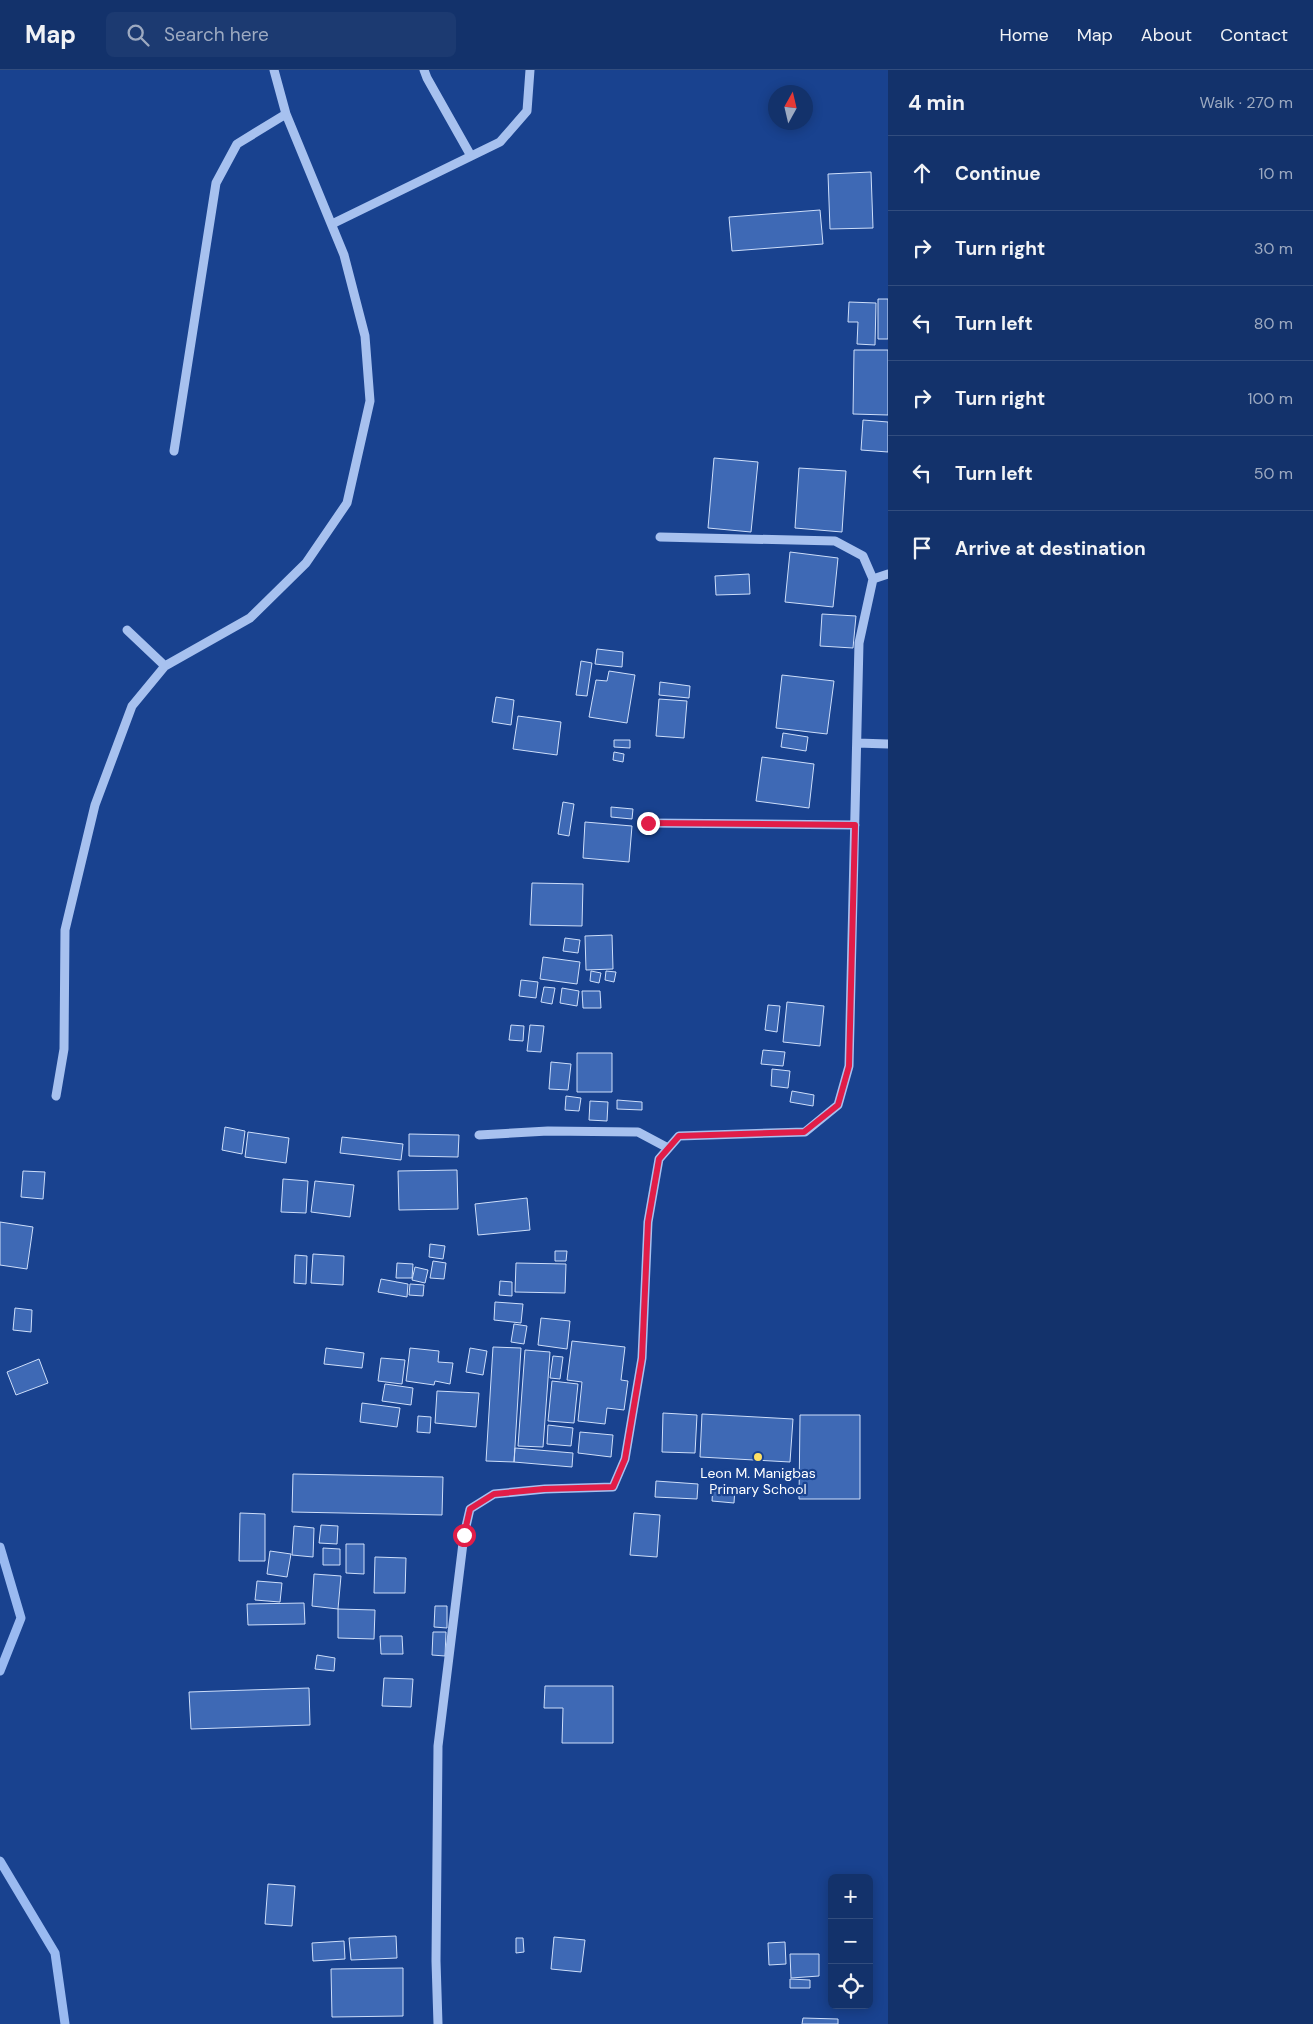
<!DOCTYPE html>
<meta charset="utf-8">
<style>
body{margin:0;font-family:"DM Sans",sans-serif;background:#1c3a71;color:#f1f3f6}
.controls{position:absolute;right:15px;bottom:15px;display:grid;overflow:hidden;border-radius:8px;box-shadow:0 2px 12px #0003}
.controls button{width:45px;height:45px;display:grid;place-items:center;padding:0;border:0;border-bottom:1px solid #324d7e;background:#13326b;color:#f1f3f6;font:25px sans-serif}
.compass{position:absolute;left:768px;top:15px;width:45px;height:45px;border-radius:50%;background:#13326b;box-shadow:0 2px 12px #0003;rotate:8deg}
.stop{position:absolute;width:15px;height:15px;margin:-11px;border:4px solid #e11d48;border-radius:50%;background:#fff}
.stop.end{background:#e11d48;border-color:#fff;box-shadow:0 1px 5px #0008}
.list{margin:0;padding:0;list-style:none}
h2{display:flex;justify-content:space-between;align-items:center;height:65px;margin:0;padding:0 20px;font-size:21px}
h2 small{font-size:16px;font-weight:400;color:#9daac1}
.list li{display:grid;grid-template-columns:32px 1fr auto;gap:15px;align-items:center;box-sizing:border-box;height:75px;padding:0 20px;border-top:1px solid #324d7e}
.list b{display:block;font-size:19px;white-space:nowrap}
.list em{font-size:16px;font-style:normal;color:#9daac1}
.icon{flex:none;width:28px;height:28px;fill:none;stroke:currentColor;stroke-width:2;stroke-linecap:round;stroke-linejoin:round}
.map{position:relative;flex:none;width:888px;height:1954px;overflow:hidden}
header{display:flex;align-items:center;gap:30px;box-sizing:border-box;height:70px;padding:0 25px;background:#13326b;border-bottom:1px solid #324d7e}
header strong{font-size:24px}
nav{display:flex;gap:28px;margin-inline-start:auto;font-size:18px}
.search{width:350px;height:45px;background:#1c3a71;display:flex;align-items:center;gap:12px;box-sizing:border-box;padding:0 18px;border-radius:8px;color:#9daac1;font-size:19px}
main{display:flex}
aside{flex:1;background:#13326b}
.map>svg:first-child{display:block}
</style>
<header>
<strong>Map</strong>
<div class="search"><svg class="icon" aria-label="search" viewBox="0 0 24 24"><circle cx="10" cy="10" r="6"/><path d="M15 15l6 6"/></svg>Search here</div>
<nav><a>Home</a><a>Map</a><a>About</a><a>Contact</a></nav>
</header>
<main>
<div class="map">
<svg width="888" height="1954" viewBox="0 0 888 1954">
<rect width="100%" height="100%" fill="#19428f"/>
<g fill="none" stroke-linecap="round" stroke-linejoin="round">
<path stroke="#9abaf1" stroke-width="9" d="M 0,1477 L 21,1548 L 0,1601
M 0,1791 L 55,1883 L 65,1954"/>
</g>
<path fill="#3e69b5" stroke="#cddefa" d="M 871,102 L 873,158 L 830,159 L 828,104 Z
M 820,140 L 823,174 L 732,181 L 729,147 Z
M 878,229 L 888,229 L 888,269 L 878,269 Z
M 849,232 L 876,233 L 875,275 L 857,274 L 858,252 L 848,252 Z
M 854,280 L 888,280 L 888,345 L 853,344 Z
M 863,350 L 888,352 L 888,382 L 861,380 Z
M 714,388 L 758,392 L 751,462 L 708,458 Z
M 799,398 L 846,401 L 842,462 L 795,458 Z
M 790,482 L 838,488 L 833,537 L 785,532 Z
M 749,504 L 750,524 L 716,525 L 715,506 Z
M 822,544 L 856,546 L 853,578 L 820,576 Z
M 597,579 L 623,582 L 622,597 L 595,594 Z
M 581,591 L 592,593 L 587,626 L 576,625 Z
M 609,601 L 635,605 L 627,653 L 589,647 L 596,610 L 607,611 Z
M 782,605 L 834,611 L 827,664 L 776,658 Z
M 660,612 L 690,616 L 689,628 L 659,625 Z
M 496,627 L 514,630 L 511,655 L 492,652 Z
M 659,629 L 687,631 L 684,668 L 656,666 Z
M 518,646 L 561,652 L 557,685 L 513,679 Z
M 783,663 L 808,667 L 806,681 L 781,677 Z
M 614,670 L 630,670 L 630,678 L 614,677 Z
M 614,682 L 624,684 L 623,692 L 613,690 Z
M 762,687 L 814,694 L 809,738 L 756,731 Z
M 563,732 L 574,734 L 569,766 L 558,764 Z
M 611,737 L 633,739 L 632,749 L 611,747 Z
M 585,752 L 632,756 L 629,792 L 583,788 Z
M 532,813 L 583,814 L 582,856 L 530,855 Z
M 612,865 L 613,899 L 586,900 L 585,866 Z
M 565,868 L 580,870 L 578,883 L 563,881 Z
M 543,887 L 580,892 L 577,914 L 540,909 Z
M 591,901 L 601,903 L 599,913 L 590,911 Z
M 606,901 L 616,902 L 614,912 L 605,910 Z
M 521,910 L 538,912 L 536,928 L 519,926 Z
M 544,917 L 555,918 L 552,934 L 541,932 Z
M 562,918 L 579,921 L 577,936 L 560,933 Z
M 582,921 L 600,921 L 601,938 L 583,938 Z
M 787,932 L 824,936 L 820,976 L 783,972 Z
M 768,935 L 780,936 L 777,962 L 765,960 Z
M 511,955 L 524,956 L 523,971 L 509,970 Z
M 530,955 L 544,956 L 541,982 L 527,981 Z
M 763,980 L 785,982 L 783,996 L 761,994 Z
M 577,983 L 612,983 L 612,1022 L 577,1022 Z
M 551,992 L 571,994 L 568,1020 L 549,1019 Z
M 772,999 L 790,1001 L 788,1018 L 771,1016 Z
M 792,1021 L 814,1025 L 813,1036 L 790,1032 Z
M 566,1026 L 581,1028 L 579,1041 L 565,1040 Z
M 617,1030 L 642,1032 L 642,1040 L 617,1039 Z
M 590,1031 L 608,1032 L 607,1051 L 589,1050 Z
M 225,1057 L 245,1061 L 242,1084 L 222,1080 Z
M 248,1062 L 289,1068 L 286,1093 L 245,1087 Z
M 409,1064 L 459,1065 L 458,1087 L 409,1086 Z
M 342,1067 L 403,1074 L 401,1090 L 340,1083 Z
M 457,1100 L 458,1139 L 399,1140 L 398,1101 Z
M 23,1101 L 45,1102 L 43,1129 L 21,1127 Z
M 283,1109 L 308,1111 L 306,1143 L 281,1142 Z
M 315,1111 L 354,1115 L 350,1147 L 311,1142 Z
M 527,1128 L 530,1160 L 478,1165 L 475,1134 Z
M 0,1152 L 33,1157 L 27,1199 L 0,1195 Z
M 430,1174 L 445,1176 L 443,1189 L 429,1187 Z
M 555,1181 L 567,1181 L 566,1191 L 555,1191 Z
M 313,1184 L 344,1186 L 343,1215 L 311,1213 Z
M 295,1185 L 307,1186 L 306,1214 L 294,1213 Z
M 433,1191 L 446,1193 L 444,1209 L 430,1208 Z
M 397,1193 L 413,1194 L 412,1208 L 396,1208 Z
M 516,1193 L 566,1194 L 565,1223 L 515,1222 Z
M 415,1197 L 428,1200 L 425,1213 L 412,1210 Z
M 381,1209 L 408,1214 L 407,1227 L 378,1222 Z
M 500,1211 L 512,1212 L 512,1226 L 499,1225 Z
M 410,1214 L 424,1215 L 423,1226 L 409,1225 Z
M 495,1232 L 523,1234 L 521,1253 L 494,1250 Z
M 15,1238 L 32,1240 L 31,1262 L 13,1260 Z
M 541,1248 L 570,1251 L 567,1279 L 538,1275 Z
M 514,1254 L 527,1256 L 524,1274 L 511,1272 Z
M 572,1271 L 625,1277 L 621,1310 L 628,1311 L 624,1340 L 607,1338 L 605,1354 L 578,1351 L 582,1312 L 567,1310 Z
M 493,1277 L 521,1278 L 514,1392 L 486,1391 Z
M 326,1278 L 364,1283 L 362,1298 L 324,1294 Z
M 410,1278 L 439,1281 L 438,1292 L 453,1293 L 450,1314 L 435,1311 L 434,1315 L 406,1311 Z
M 470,1278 L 487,1281 L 483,1305 L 466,1302 Z
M 525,1280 L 550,1282 L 543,1377 L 518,1376 Z
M 553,1286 L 563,1287 L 560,1309 L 550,1308 Z
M 381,1288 L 405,1290 L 402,1314 L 378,1311 Z
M 39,1289 L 48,1313 L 16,1325 L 7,1302 Z
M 552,1311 L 578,1314 L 574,1353 L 548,1351 Z
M 385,1314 L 413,1318 L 411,1335 L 382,1331 Z
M 437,1321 L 479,1323 L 476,1357 L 435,1353 Z
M 362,1333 L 400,1338 L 397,1357 L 360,1352 Z
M 663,1343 L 697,1345 L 695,1383 L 662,1382 Z
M 702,1344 L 793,1349 L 790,1392 L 700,1387 Z
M 800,1345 L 860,1345 L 860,1429 L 799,1429 Z
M 418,1346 L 431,1347 L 430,1363 L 417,1362 Z
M 548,1355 L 573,1358 L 571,1376 L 547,1374 Z
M 580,1362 L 613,1365 L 611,1387 L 578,1383 Z
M 515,1378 L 573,1383 L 572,1397 L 514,1392 Z
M 293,1404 L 443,1407 L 442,1445 L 292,1442 Z
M 656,1411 L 698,1414 L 697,1429 L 655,1427 Z
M 713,1416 L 735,1418 L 734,1433 L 712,1431 Z
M 240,1443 L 265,1444 L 265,1491 L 239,1491 Z
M 634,1443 L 660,1445 L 657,1487 L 630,1485 Z
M 321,1455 L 338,1456 L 337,1474 L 319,1473 Z
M 294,1456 L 314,1458 L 313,1487 L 292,1485 Z
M 346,1474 L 364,1474 L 364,1504 L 346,1503 Z
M 323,1478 L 340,1479 L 340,1495 L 323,1495 Z
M 270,1481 L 291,1484 L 287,1507 L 267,1504 Z
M 375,1487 L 406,1488 L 405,1523 L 374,1523 Z
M 314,1504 L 341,1506 L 338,1539 L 312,1536 Z
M 257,1511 L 282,1513 L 280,1532 L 255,1530 Z
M 304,1533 L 305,1554 L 248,1555 L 247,1534 Z
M 435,1536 L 447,1536 L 447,1558 L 434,1557 Z
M 338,1539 L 375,1540 L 374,1569 L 338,1568 Z
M 433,1562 L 446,1562 L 445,1586 L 432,1585 Z
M 380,1566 L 402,1566 L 403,1584 L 381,1584 Z
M 317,1585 L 335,1588 L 334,1601 L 315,1599 Z
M 384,1608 L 413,1609 L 411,1637 L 382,1636 Z
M 545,1616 L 613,1616 L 613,1673 L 562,1673 L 563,1638 L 544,1638 Z
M 309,1618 L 310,1655 L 191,1659 L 189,1622 Z
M 268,1814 L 295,1816 L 292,1856 L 265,1854 Z
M 396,1866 L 397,1888 L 351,1890 L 349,1868 Z
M 554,1867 L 585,1870 L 581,1902 L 551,1899 Z
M 516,1868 L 523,1868 L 524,1882 L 516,1883 Z
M 344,1871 L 345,1889 L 313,1891 L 312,1873 Z
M 785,1872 L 786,1894 L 769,1895 L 768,1873 Z
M 790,1884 L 819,1884 L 819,1906 L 791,1908 Z
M 403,1898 L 403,1946 L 332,1947 L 331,1899 Z
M 790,1909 L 810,1910 L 810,1918 L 790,1918 Z
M 803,1948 L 838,1949 L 838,1954 L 802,1954 Z"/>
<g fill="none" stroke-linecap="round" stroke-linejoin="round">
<path stroke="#a7c1ef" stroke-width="9" d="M 424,0 L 427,8 L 471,86
M 332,154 L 500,72 L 527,41 L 530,0
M 174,381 L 216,113 L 237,74 L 286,44
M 660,467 L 835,471 L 863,486 L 873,509
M 127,560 L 165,596
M 857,673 L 888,674
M 648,753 L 855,755
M 56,1026 L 64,979 L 65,860 L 95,735 L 132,636 L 165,596 L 250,548 L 306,493 L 347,433 L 370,331 L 365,266 L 344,185 L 286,44 L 274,0
M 479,1065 L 548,1061 L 638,1062 L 668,1078
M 438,1954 L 436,1891 L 438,1676 L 464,1465 L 470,1439 L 494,1424 L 545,1419 L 613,1417 L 625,1389 L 642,1288 L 648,1152 L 659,1089 L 679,1066 L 805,1062 L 838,1035 L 849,996 L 859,573 L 873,509 L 888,504"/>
</g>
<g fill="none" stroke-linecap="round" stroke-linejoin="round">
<path stroke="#e11d48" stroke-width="6" d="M 464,1465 L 470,1439 L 494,1424 L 544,1419 L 613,1417 L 625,1389 L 642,1288 L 648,1152 L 659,1089 L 679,1066 L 804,1062 L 838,1035 L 849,996 L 855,755 L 648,753"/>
</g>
<circle fill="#ffe064" stroke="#19428f" stroke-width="2" cx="758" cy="1387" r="5"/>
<g text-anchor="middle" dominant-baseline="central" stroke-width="4.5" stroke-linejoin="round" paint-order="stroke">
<g font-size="14" fill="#fff" stroke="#19428f">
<text x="758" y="1403">Leon M. Manigbas<tspan x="758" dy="16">Primary School</tspan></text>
</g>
</g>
</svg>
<div class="controls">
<button>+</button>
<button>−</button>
<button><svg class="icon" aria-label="locate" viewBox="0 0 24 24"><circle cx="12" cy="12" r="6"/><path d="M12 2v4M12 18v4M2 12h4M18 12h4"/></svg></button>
</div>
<svg class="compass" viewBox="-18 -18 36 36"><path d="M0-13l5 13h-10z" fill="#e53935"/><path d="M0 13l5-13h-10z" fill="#9daac1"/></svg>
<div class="stop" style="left:464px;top:1465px"></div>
<div class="stop end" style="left:648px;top:753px"></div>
</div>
<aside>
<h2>4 min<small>Walk · 270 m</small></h2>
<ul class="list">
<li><svg class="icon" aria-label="ahead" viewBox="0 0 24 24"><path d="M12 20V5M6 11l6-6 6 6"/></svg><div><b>Continue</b></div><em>10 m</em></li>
<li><svg class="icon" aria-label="right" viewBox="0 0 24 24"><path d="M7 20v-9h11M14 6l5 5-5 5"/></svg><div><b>Turn right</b></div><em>30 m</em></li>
<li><svg class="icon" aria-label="left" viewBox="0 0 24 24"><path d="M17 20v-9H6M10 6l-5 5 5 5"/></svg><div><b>Turn left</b></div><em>80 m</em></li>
<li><svg class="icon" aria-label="right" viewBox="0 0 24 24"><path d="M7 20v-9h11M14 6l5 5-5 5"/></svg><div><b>Turn right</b></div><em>100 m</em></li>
<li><svg class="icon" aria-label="left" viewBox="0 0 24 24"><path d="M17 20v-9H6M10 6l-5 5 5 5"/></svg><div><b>Turn left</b></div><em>50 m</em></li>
<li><svg class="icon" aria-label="arrive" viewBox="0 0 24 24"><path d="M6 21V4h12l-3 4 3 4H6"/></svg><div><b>Arrive at destination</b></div></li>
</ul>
</aside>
</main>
